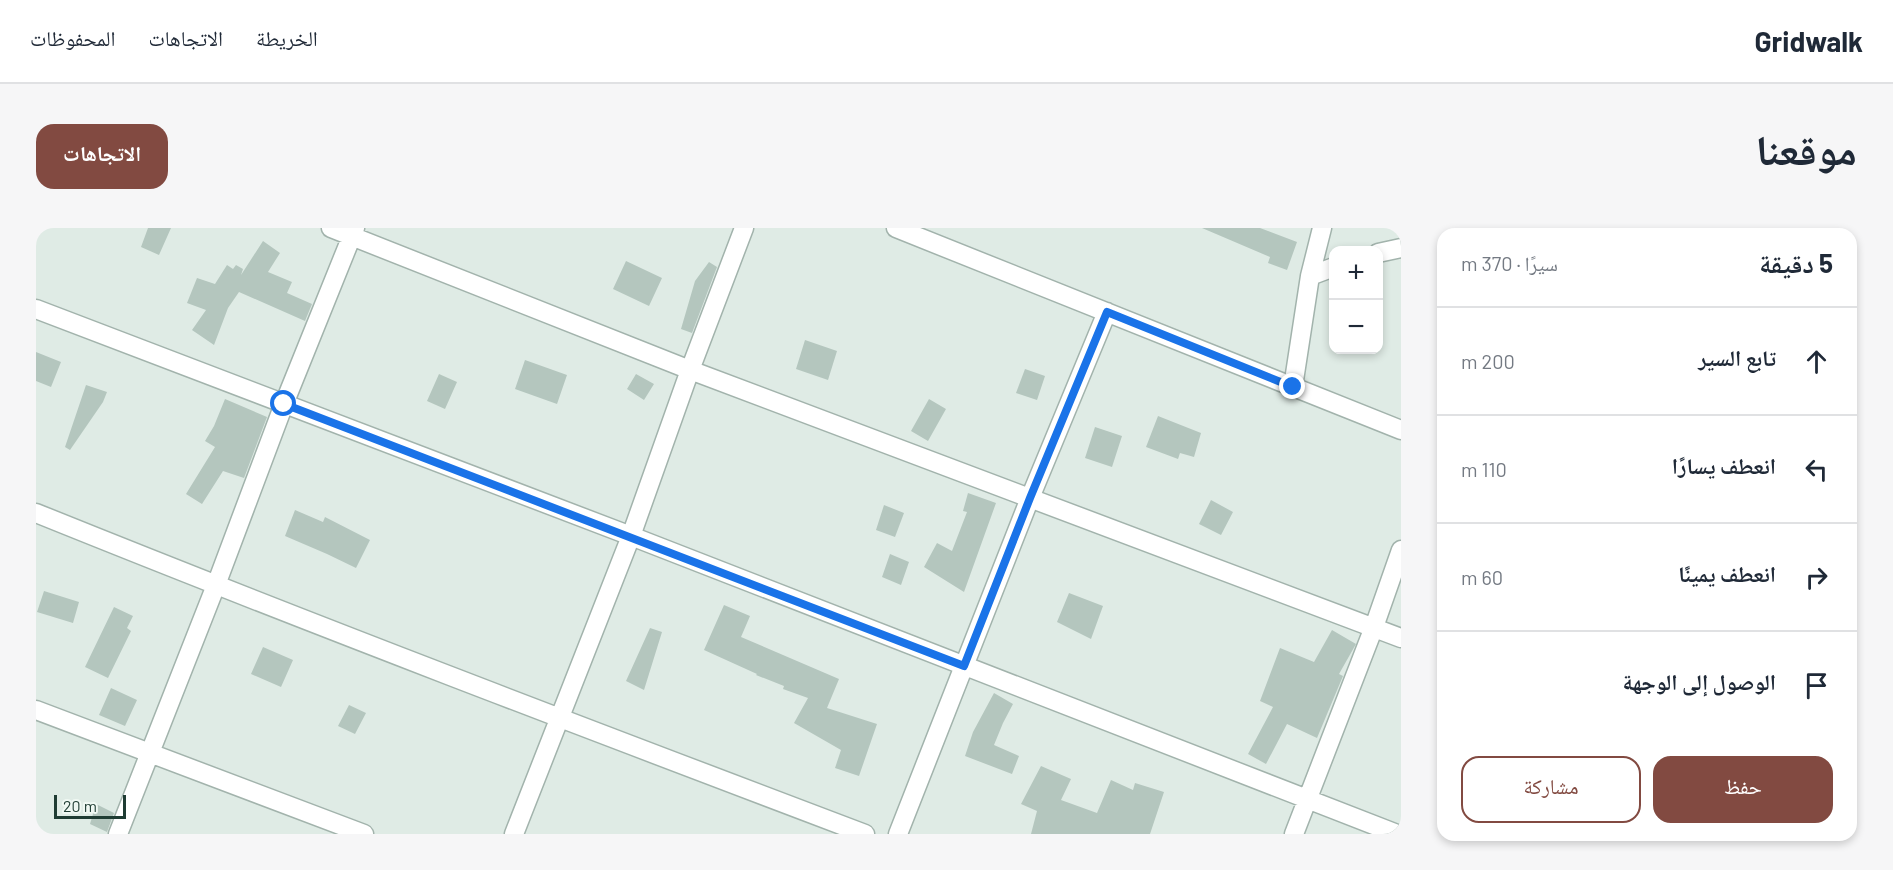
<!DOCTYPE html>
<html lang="ar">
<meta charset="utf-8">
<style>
body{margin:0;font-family:Barlow,"Noto Naskh Arabic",sans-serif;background:#f6f6f7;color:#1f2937;direction:rtl}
.controls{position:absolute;right:18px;top:18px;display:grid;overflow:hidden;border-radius:12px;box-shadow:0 3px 9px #0003}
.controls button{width:54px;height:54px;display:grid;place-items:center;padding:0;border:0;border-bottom:2px solid #e0e1e3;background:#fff;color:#1f2937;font:30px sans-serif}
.scale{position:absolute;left:18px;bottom:15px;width:72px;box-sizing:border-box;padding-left:6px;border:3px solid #1f3c33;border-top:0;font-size:16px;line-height:21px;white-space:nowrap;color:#1f3c33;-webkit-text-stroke:4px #f0f8f3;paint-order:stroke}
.stop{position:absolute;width:18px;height:18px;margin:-14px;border:4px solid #1a73e8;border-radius:50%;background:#fff}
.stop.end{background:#1a73e8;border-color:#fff;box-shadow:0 2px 6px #0008}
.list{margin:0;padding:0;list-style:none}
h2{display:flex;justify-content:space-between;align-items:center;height:78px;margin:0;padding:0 24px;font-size:26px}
h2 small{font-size:20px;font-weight:400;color:#747a83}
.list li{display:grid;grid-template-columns:39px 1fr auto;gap:18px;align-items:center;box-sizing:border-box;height:108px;padding:0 24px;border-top:2px solid #e0e1e3}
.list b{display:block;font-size:22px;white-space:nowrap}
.list em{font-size:20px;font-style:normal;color:#747a83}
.actions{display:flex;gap:12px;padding:18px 24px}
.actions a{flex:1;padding:14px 0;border:2px solid #824a41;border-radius:18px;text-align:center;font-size:21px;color:#824a41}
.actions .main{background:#824a41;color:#fff}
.icon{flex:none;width:33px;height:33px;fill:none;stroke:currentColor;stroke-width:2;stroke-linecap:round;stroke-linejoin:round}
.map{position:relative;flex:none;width:1365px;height:606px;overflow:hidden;direction:ltr;border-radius:18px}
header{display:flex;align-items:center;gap:36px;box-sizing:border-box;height:84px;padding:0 30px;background:#fff;border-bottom:2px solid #e0e1e3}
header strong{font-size:28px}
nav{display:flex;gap:33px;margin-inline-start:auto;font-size:21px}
.intro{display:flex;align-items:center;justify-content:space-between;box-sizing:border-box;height:144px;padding:0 36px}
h1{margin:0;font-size:42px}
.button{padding:15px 27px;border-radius:18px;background:#824a41;color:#fff;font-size:21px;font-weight:700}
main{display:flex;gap:36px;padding:0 36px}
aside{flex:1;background:#fff;border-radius:18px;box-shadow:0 3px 9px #0003}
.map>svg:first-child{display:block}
</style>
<header>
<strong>Gridwalk</strong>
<nav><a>الخريطة</a><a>الاتجاهات</a><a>المحفوظات</a></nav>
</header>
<div class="intro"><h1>موقعنا</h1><a class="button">الاتجاهات</a></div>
<main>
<aside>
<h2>5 دقيقة<small>سيرًا · 370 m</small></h2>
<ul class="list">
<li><svg class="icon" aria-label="ahead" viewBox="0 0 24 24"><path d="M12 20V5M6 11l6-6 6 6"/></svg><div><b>تابع السير</b></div><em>200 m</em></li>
<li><svg class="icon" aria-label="left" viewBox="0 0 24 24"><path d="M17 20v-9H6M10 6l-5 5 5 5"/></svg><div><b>انعطف يسارًا</b></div><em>110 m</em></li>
<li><svg class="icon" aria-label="right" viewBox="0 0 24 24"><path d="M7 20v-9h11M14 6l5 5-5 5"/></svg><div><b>انعطف يمينًا</b></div><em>60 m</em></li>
<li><svg class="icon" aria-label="arrive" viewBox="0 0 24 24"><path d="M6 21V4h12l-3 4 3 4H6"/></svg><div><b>الوصول إلى الوجهة</b></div></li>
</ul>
<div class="actions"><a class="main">حفظ</a><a>مشاركة</a></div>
</aside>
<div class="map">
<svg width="1365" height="606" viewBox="0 0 1365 606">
<rect width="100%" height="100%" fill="#dfebe5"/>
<path fill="#b4c6be" d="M 112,0 L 135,0 L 123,27 L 105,19 Z
M 1166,0 L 1224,0 L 1261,14 L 1251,42 L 1232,35 L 1234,29 Z
M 227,13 L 244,25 L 232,44 L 256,54 L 251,65 L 276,76 L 269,93 L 203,64 L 192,80 L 178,117 L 156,102 L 170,82 L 151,75 L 161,50 L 179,56 L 191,37 L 197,41 L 200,37 L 207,41 L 205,47 Z
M 590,33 L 626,50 L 613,78 L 577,61 Z
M 673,34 L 681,39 L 656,105 L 645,101 L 659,53 Z
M 769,112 L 801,123 L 792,152 L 760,141 Z
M 0,124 L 25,134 L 15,159 L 0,153 Z
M 489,132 L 531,147 L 521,176 L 479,161 Z
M 989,141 L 1009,148 L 1001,172 L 980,165 Z
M 403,146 L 421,154 L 409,181 L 391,173 Z
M 600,146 L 618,156 L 608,172 L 591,161 Z
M 50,157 L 71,164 L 67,174 L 34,222 L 29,219 Z
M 189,171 L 231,189 L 208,250 L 187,243 L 166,276 L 150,266 L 179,219 L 169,213 L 178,198 Z
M 893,171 L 910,181 L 892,213 L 875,203 Z
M 1122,188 L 1165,205 L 1158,229 L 1144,225 L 1142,231 L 1110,219 Z
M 1059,199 L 1086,208 L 1076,239 L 1049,230 Z
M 932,265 L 960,275 L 928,364 L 888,339 L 901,315 L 916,323 L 931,284 L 927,283 Z
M 1175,272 L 1197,284 L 1185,307 L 1163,296 Z
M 848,277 L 868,285 L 859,309 L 840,302 Z
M 259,282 L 287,294 L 289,289 L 334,312 L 320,340 L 291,326 L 249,308 Z
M 854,326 L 873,334 L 865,357 L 846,349 Z
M 8,363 L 43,374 L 37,395 L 1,384 Z
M 1033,365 L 1067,378 L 1055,411 L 1021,394 Z
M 688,377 L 714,388 L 705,409 L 803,451 L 791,480 L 841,496 L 823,548 L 799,540 L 805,522 L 758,495 L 772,470 L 747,461 L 748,458 L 720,447 L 721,446 L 668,422 Z
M 78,379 L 97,388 L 91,400 L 95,403 L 72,450 L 49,439 Z
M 614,400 L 626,404 L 608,462 L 590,453 Z
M 1296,402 L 1320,416 L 1303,446 L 1307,448 L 1281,510 L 1251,496 L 1230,536 L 1212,526 L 1237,479 L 1224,473 L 1244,420 L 1278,434 Z
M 227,419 L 257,432 L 245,459 L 215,446 Z
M 75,460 L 101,472 L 89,498 L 63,487 Z
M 958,465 L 977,476 L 967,495 L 958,517 L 983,528 L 976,546 L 929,528 L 937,504 Z
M 313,477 L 330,485 L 319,506 L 302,498 Z
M 1005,538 L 1035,551 L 1025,572 L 1061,585 L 1075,552 L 1097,562 L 1099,555 L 1128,564 L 1114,606 L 995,606 L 1001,583 L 985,576 Z
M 60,576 L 78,585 L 71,604 L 54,596 Z"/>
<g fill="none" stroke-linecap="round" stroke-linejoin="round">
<g stroke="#a2b3ac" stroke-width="21">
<path id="minor" d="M 295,0 L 654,142 L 1365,410
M 860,0 L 1365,202
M 1342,25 L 1365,20
M 1274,48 L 1298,39
M 0,81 L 595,308 L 1361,606
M 1257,159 L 1274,48 L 1286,0
M 0,285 C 275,396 552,501 829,606
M 0,482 L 328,606
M 82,606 L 180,357 L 248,176 L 319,0
M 478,606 L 595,308 L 654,142 L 708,0
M 862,606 L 994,270 L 1071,84
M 1258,606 L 1338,399 L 1365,322"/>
</g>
<use href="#minor" stroke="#fff" stroke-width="18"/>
</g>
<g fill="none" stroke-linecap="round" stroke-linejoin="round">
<path stroke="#1a73e8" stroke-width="8" d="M 248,176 L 928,438 L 994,270 L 1071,84 L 1257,159"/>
</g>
</svg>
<div class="controls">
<button>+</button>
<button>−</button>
</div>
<div class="scale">20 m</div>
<div class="stop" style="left:248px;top:176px"></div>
<div class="stop end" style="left:1257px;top:159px"></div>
</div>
</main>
